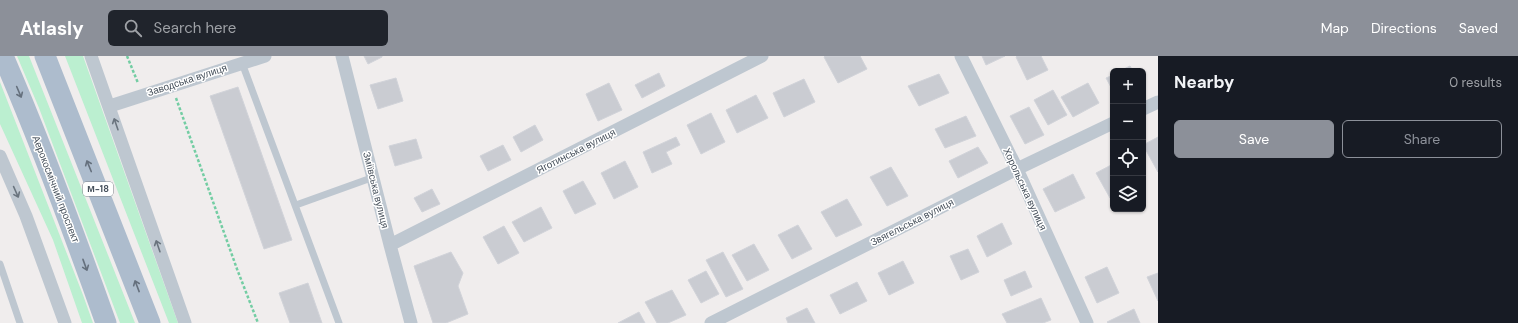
<!DOCTYPE html>
<meta charset="utf-8">
<style>
body{margin:0;font-family:"DM Sans",sans-serif;background:#20242c;color:#f1f3f6}
.controls{position:absolute;right:12px;top:12px;display:grid;overflow:hidden;border-radius:6px;box-shadow:0 1px 3px #0004}
.controls button{width:36px;height:36px;display:grid;place-items:center;padding:0;border:0;border-bottom:1px solid #363941;background:#171b24;color:#f1f3f6;font:20px sans-serif}
.list{margin:0;padding:0;list-style:none}
h2{display:flex;justify-content:space-between;align-items:center;height:52px;margin:0;padding:0 16px;font-size:17px}
h2 small{font-size:13px;font-weight:400;color:#9ea1a6}
.actions{display:flex;gap:8px;padding:12px 16px}
.actions a{flex:1;padding:9px 0;border:1px solid #8c9099;border-radius:6px;text-align:center;font-size:14px;color:#8c9099}
.actions .main{background:#8c9099;color:#fff}
.icon{flex:none;width:22px;height:22px;fill:none;stroke:currentColor;stroke-width:2;stroke-linecap:round;stroke-linejoin:round}
.map{position:relative;flex:none;width:1158px;height:267px;overflow:hidden}
header{display:flex;align-items:center;gap:24px;box-sizing:border-box;height:56px;padding:0 20px;background:#8c9099;color:#fff}
header strong{font-size:19px}
nav{display:flex;gap:22px;margin-inline-start:auto;font-size:14px}
.search{width:280px;height:36px;background:#20242c;display:flex;align-items:center;gap:10px;box-sizing:border-box;padding:0 14px;border-radius:6px;color:#9ea1a6;font-size:15px}
main{display:flex}
aside{flex:1;background:#171b24}
.map>svg:first-child{display:block}
</style>
<header>
<strong>Atlasly</strong>
<div class="search"><svg class="icon" aria-label="search" viewBox="0 0 24 24"><circle cx="10" cy="10" r="6"/><path d="M15 15l6 6"/></svg>Search here</div>
<nav><a>Map</a><a>Directions</a><a>Saved</a></nav>
</header>
<main>
<div class="map">
<svg width="1158" height="267" viewBox="0 0 1158 267">
<rect width="100%" height="100%" fill="#f0eded"/>
<path fill="#bbefd0" d="M 17,0 L 29,0 L 135,267 L 120,267 L 39,52 Z
M 65,0 L 83,0 L 178,267 L 169,267 Z
M 0,26 L 83,239 L 93,267 L 82,267 L 53,184 L 0,68 Z"/>
<path fill="#caccd2" stroke="#d1d3d9" d="M 364,0 L 382,0 L 382,1 L 368,8 Z
M 825,0 L 860,0 L 867,13 L 838,27 L 824,1 Z
M 982,0 L 1005,0 L 986,9 Z
M 1017,0 L 1041,0 L 1048,14 L 1027,24 L 1016,1 Z
M 1130,10 L 1133,15 L 1120,15 Z
M 659,17 L 665,30 L 642,42 L 635,29 Z
M 939,18 L 949,37 L 919,50 L 908,30 Z
M 1113,19 L 1113,35 L 1106,22 Z
M 396,22 L 403,45 L 378,53 L 370,29 Z
M 804,23 L 815,46 L 784,61 L 773,37 Z
M 609,27 L 622,54 L 598,65 L 586,38 Z
M 1088,27 L 1099,47 L 1073,61 L 1061,41 Z
M 238,31 L 292,184 L 264,193 L 210,40 Z
M 1053,34 L 1067,59 L 1048,69 L 1034,44 Z
M 756,39 L 768,62 L 737,77 L 726,54 Z
M 1029,51 L 1044,79 L 1025,88 L 1010,60 Z
M 711,57 L 725,86 L 701,98 L 687,69 Z
M 966,60 L 976,80 L 945,92 L 935,73 Z
M 535,69 L 543,84 L 521,96 L 513,81 Z
M 676,81 L 680,89 L 666,96 L 672,108 L 652,117 L 643,96 Z
M 1158,81 L 1158,116 L 1143,89 Z
M 416,83 L 422,102 L 395,110 L 389,90 Z
M 503,89 L 511,104 L 488,115 L 480,100 Z
M 978,91 L 988,107 L 958,122 L 949,105 Z
M 625,105 L 638,131 L 614,143 L 601,117 Z
M 1113,108 L 1113,140 L 1110,142 L 1096,117 Z
M 891,111 L 908,140 L 887,150 L 870,121 Z
M 1073,118 L 1085,142 L 1055,156 L 1043,133 Z
M 583,125 L 596,148 L 575,158 L 563,135 Z
M 432,133 L 440,148 L 422,156 L 414,142 Z
M 847,143 L 862,169 L 836,181 L 821,156 Z
M 541,151 L 552,172 L 524,186 L 512,166 Z
M 1002,167 L 1012,188 L 987,201 L 977,180 Z
M 798,169 L 812,193 L 792,203 L 778,179 Z
M 504,170 L 519,197 L 498,208 L 483,181 Z
M 754,188 L 769,214 L 747,225 L 732,199 Z
M 968,193 L 979,216 L 961,224 L 950,200 Z
M 451,196 L 463,217 L 458,230 L 468,258 L 446,267 L 433,267 L 414,210 Z
M 723,196 L 743,233 L 726,241 L 706,204 Z
M 903,205 L 914,227 L 889,239 L 878,217 Z
M 1107,211 L 1119,237 L 1097,247 L 1085,221 Z
M 706,215 L 719,238 L 701,247 L 688,224 Z
M 1025,215 L 1032,231 L 1011,240 L 1004,224 Z
M 1158,217 L 1158,245 L 1147,221 Z
M 857,226 L 867,245 L 840,258 L 830,239 Z
M 308,227 L 322,267 L 290,267 L 279,237 Z
M 672,234 L 686,259 L 668,267 L 657,267 L 645,246 Z
M 1041,242 L 1051,264 L 1043,267 L 1007,267 L 1002,258 Z
M 807,252 L 815,267 L 788,267 L 786,262 Z
M 1134,253 L 1140,267 L 1108,267 L 1107,266 Z
M 639,256 L 645,267 L 618,267 Z"/>
<g fill="none" stroke-linecap="round" stroke-linejoin="round">
<path stroke="#73cda3" stroke-width="2.5" stroke-dasharray="3 2" stroke-linecap="butt" d="M 127,0 L 138,27
M 176,42 L 237,213 L 258,267"/>
<path stroke="#bec7d0" stroke-width="7" d="M 242,7 L 339,267
M 296,149 L 374,121
M 0,208 L 20,267"/>
<path stroke="#bec7d0" stroke-width="13" d="M 91,0 L 185,267
M 342,0 L 390,189 L 411,267
M 961,0 L 1017,113 L 1087,267
M 110,50 L 265,0
M 1143,53 L 1158,46
M 0,100 L 26,160 L 65,267
M 390,189 L 762,0
M 711,267 L 1017,113 L 1113,67"/>
<path stroke="#adbccd" stroke-width="21" d="M 3,0 C 41,87 74,177 106,267
M 45,0 L 150,267"/>
</g>
<defs><path id="oneway-shaft" d="M-6 0H5M1.5-3L5.5 0L1.5 3" fill="none" stroke-width="1.6" stroke-linecap="round" stroke-linejoin="round"/></defs>
<g stroke="#65707d">
<use href="#oneway-shaft" transform="translate(19 36) rotate(67)"/>
<use href="#oneway-shaft" transform="translate(89 110) rotate(-112)"/>
<use href="#oneway-shaft" transform="translate(85 209) rotate(70)"/>
<use href="#oneway-shaft" transform="translate(137 230) rotate(-111)"/>
</g>
<g stroke="#6a747e">
<use href="#oneway-shaft" transform="translate(116 68) rotate(-109)"/>
<use href="#oneway-shaft" transform="translate(16 136) rotate(66)"/>
<use href="#oneway-shaft" transform="translate(158 190) rotate(-109)"/>
</g>
<g text-anchor="middle" dominant-baseline="central" stroke-width="3" stroke-linejoin="round" paint-order="stroke">
<rect fill="#fff" stroke="#7e848c" stroke-width="1" x="83" y="126" width="30" height="14" rx="3"/>
<g font-size="9" font-weight="bold" fill="#46505b">
<text x="98" y="133">М-18</text>
</g>
<g font-size="10" fill="#46505b" stroke="#fff">
<text transform="translate(187 24) rotate(-18)">Заводська вулиця</text>
<text transform="translate(576 95) rotate(-27)">Яготинська вулиця</text>
<text transform="translate(56 133) rotate(69)">Аерокосмічний проспект</text>
<text transform="translate(1025 133) rotate(65)">Хорольська вулиця</text>
<text transform="translate(376 134) rotate(76)">Зміївська вулиця</text>
<text transform="translate(912 166) rotate(-27)">Звягельська вулиця</text>
</g>
</g>
</svg>
<div class="controls">
<button>+</button>
<button>−</button>
<button><svg class="icon" aria-label="locate" viewBox="0 0 24 24"><circle cx="12" cy="12" r="6"/><path d="M12 2v4M12 18v4M2 12h4M18 12h4"/></svg></button>
<button><svg class="icon" aria-label="layers" viewBox="0 0 24 24"><path d="M12 4l9 5-9 5-9-5zM3 14l9 5 9-5"/></svg></button>
</div>
</div>
<aside>
<h2>Nearby<small>0 results</small></h2>
<ul class="list">
</ul>
<div class="actions"><a class="main">Save</a><a>Share</a></div>
</aside>
</main>
